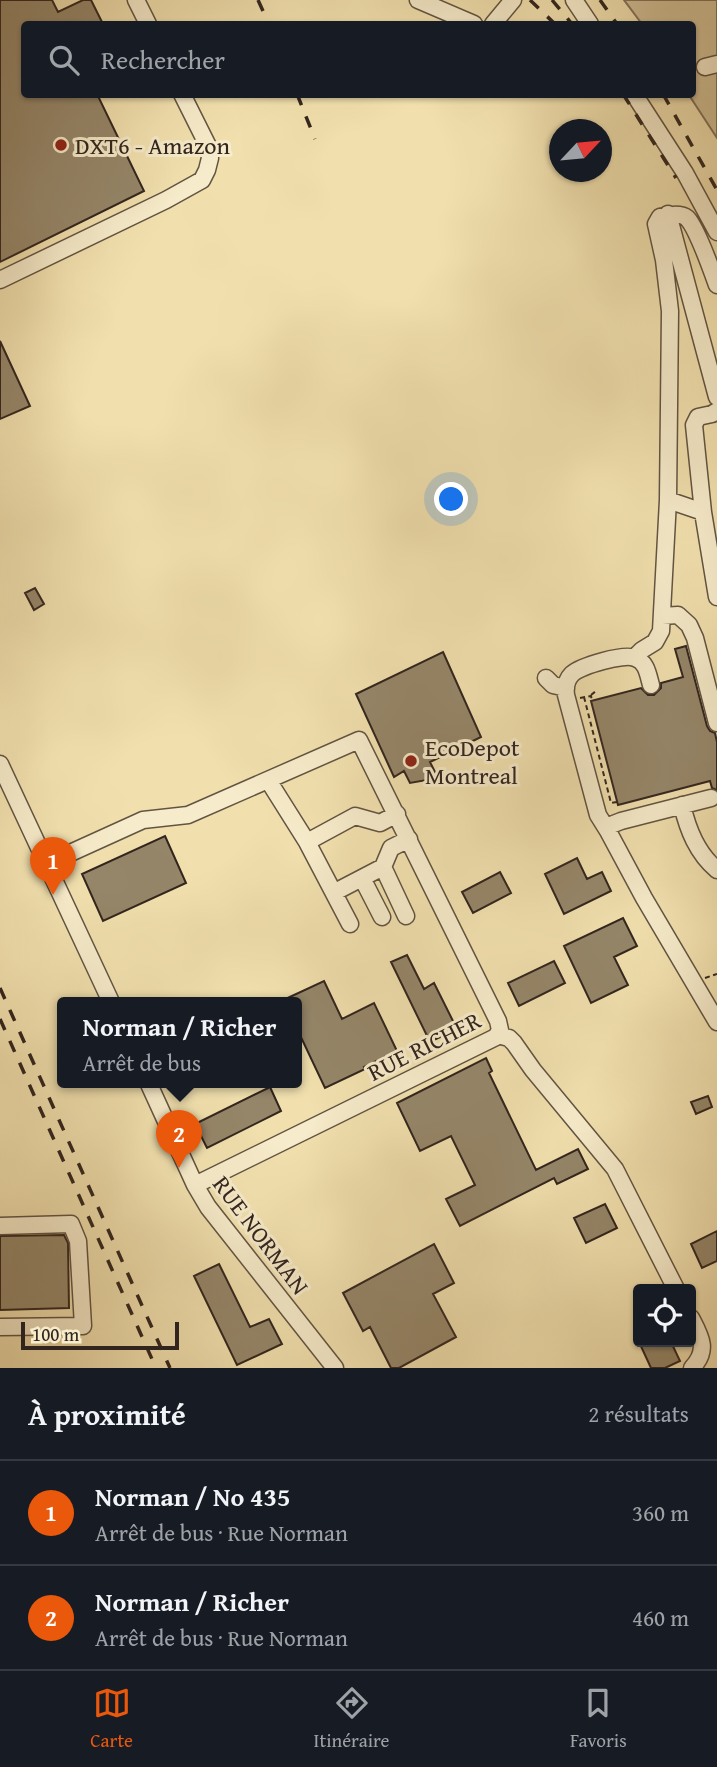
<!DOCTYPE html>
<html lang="fr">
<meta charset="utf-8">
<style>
body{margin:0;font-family:"Gentium Book Plus",serif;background:#242831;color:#f1f3f6}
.controls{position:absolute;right:21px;bottom:21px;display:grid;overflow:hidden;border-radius:7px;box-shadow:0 2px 5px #0004}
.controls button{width:63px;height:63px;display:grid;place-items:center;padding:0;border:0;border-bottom:2px solid #363941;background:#171b24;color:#f1f3f6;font:35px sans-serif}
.compass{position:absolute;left:549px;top:119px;width:63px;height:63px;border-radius:50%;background:#171b24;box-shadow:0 2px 5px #0004;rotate:64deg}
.scale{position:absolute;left:21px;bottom:18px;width:158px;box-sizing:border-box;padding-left:7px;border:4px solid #32251e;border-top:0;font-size:19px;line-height:24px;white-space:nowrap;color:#32251e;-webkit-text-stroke:5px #f6ebca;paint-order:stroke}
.you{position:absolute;left:452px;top:500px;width:24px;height:24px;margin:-18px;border:5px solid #fff;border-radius:50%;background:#1a73e8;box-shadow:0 0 0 10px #1a73e833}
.badge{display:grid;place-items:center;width:46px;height:46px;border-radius:50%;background:#ea580c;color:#fff;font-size:23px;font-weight:700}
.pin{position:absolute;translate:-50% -58px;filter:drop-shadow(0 2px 4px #0008)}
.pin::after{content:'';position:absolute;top:37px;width:24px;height:21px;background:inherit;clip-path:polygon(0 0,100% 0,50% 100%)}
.popup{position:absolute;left:57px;top:997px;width:245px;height:91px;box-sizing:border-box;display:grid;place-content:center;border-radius:7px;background:#171b24;filter:drop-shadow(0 2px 5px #0005);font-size:23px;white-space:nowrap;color:#9ea1a6}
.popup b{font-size:26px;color:#f1f3f6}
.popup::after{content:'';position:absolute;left:50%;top:100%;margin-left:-14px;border:14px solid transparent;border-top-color:#171b24}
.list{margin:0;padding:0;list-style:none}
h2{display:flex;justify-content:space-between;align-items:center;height:91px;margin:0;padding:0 28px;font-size:30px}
h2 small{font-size:23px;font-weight:400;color:#9ea1a6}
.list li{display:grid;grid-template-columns:46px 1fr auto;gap:21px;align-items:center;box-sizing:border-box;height:105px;padding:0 28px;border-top:2px solid #363941}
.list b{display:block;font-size:26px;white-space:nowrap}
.list p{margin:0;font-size:23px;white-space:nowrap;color:#9ea1a6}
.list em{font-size:23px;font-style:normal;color:#9ea1a6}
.icon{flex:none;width:38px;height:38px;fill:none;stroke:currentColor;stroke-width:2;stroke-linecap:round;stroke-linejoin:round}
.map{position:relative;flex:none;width:717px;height:1368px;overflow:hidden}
.search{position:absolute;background:#171b24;box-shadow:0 2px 5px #0004;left:21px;right:21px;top:21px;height:77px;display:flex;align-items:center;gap:18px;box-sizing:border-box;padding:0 24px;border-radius:7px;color:#9ea1a6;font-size:26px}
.sheet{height:301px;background:#171b24}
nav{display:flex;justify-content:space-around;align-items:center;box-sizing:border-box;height:98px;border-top:2px solid #363941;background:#171b24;font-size:19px;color:#9ea1a6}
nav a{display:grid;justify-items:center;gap:4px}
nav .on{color:#ea580c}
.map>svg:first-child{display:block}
</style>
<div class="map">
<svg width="717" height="1368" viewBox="0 0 717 1368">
<rect width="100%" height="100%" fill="#f1e0ae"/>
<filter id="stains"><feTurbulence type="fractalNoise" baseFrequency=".00286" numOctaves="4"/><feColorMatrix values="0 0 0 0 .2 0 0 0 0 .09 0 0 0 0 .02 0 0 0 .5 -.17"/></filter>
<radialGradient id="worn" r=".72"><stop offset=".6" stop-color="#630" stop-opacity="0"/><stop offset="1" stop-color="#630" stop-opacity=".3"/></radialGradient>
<path fill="#d1c096" stroke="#82725a" stroke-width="2" d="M 624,0 L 717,0 L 717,138 L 689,95 L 692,94 L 692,24 L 642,24 Z"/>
<path fill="#958669" stroke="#32251e" stroke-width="2" d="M 0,0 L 52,0 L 58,12 L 83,0 L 91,0 L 103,24 L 24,24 L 24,94 L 97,94 L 144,191 L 0,262 Z
M 0,341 L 30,406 L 0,419 Z
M 35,588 L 44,604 L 34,610 L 25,593 Z
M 686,646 L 707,726 L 710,731 L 715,733 L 717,742 L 717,790 L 712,788 L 710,781 L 618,805 L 591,701 L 641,688 L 648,695 L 654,695 L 661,688 L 661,683 L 683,677 L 675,649 Z
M 443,652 L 481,737 L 430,762 L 438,778 L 410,783 L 404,771 L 394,777 L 356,694 Z
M 165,836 L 186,883 L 103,921 L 82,874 Z
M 577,858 L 587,879 L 602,872 L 611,891 L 564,914 L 545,874 Z
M 500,872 L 511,893 L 473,913 L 462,892 Z
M 623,918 L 637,946 L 614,957 L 628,985 L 591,1003 L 564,946 Z
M 407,955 L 424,989 L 434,983 L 457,1029 L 430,1042 L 391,962 Z
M 554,961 L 565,983 L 519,1006 L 508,983 Z
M 324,981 L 342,1019 L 374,1003 L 397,1051 L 364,1067 L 365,1069 L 325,1088 L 299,1033 L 296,1034 L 296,1002 L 279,1002 Z
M 486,1058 L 492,1071 L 489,1073 L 536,1170 L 578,1149 L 588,1169 L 557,1184 L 554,1178 L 460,1226 L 446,1199 L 475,1185 L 451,1136 L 420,1151 L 397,1103 Z
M 270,1087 L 281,1111 L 207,1148 L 195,1124 Z
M 708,1096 L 712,1107 L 696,1114 L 691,1102 Z
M 605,1204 L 617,1228 L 586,1243 L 574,1218 Z
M 717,1231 L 717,1261 L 702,1268 L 691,1244 Z
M 64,1235 L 68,1243 L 69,1308 L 0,1310 L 0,1236 Z
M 434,1244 L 454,1283 L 433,1294 L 456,1337 L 399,1368 L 391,1368 L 370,1327 L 363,1331 L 343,1293 Z
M 219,1264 L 250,1327 L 269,1319 L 282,1344 L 237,1365 L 194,1276 Z
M 639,1342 L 671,1342 L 680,1361 L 665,1368 L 651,1368 Z"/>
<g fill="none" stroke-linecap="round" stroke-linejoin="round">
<g stroke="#625442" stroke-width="19">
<path id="minor" d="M 136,0 L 148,24
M 418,0 L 474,24
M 574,0 L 590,24
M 493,24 L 513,0
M 705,67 L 717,64
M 634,94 L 685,173 L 717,232
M 668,214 L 717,397
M 0,280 L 166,200 L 202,180 L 207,170 L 210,158 L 208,146 L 182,94
M 717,411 L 712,414 L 698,417 L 694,425 L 703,512 L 717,597
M 668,500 L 703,512
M 662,616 L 678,615 L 689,625 L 695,638 L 717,723
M 635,657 L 642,650 L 655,642 L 661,631 L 668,500 L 670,311 L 664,260 L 656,224 L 660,217 C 667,215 681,213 687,218 C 696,227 712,271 717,285
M 546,678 L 553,685 L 566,688
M 651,685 C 648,675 647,662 635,658 C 624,653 581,666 572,674 C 566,680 565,687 566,695 L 598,815 L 608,831 L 644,898 L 717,1022
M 0,764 L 111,1002
M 268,780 L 307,842 L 350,924
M 682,805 C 688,830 697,853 717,870
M 606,827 L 621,821 L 711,798
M 307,842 L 355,816 L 380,823 L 397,814
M 46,864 L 143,820 L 188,815 L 359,740 L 498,1021 L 500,1030 L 496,1037 L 195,1185
M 383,867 L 391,848 L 409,839
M 362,878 L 382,917
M 335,892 L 383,867 L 406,916
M 498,1035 L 509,1038 L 514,1043 L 533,1070 L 615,1169 L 676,1289
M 148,1082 L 195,1185 L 208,1207 L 335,1368
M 0,1226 L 71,1224 L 78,1241 L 83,1326 L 0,1327
M 691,1318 C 701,1337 709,1350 692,1368"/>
</g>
<path stroke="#32251e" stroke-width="2" stroke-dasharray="5 3.5" stroke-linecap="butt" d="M 591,695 L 596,691
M 584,697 L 611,803 L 617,802
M 580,698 L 591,696 L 592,701
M 705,978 L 717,974"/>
<use href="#minor" stroke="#f6ebca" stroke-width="16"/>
<path stroke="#32251e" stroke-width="3.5" stroke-dasharray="12 12" stroke-linecap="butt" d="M 258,0 L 269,24
M 530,0 L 555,24
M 552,0 L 572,24
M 600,0 L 617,24
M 297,94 L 315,139
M 623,94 L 676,178
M 663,94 L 717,190
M 0,988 L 170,1368
M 0,1019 L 156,1368"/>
</g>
<g fill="#8f2418" stroke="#f6ebca" stroke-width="2.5">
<circle cx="61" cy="145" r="7"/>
<circle cx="411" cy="761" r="7"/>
</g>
<g text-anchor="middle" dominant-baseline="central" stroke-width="6" stroke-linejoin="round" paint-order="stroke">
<g font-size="24" fill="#32251e" stroke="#f6ebca" text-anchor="start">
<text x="75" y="145">DXT6 - Amazon</text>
<text x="425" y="747">EcoDepot<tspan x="425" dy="28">Montreal</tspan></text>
</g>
<g font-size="24" fill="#32251e" stroke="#f6ebca">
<text transform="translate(424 1046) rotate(-27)">RUE RICHER</text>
<text transform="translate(261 1235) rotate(53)">RUE NORMAN</text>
</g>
</g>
<rect width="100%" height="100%" filter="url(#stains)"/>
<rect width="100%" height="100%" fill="url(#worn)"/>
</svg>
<div class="controls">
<button><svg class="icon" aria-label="locate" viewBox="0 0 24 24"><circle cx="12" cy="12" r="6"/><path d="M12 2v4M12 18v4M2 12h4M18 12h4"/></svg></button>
</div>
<svg class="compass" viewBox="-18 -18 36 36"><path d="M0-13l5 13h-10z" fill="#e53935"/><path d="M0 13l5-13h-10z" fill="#9ea1a6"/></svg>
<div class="scale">100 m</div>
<div class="you"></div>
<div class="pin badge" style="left:53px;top:895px">1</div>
<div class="pin badge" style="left:179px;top:1168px">2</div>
<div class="popup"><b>Norman / Richer</b>Arrêt de bus</div>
<div class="search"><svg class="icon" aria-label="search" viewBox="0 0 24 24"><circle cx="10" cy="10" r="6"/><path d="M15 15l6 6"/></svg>Rechercher</div>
</div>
<section class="sheet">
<h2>À proximité<small>2 résultats</small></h2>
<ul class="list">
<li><span class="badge">1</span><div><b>Norman / No 435</b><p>Arrêt de bus · Rue Norman</p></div><em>360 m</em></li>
<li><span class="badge">2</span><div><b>Norman / Richer</b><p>Arrêt de bus · Rue Norman</p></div><em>460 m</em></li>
</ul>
</section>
<nav>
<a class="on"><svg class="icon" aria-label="map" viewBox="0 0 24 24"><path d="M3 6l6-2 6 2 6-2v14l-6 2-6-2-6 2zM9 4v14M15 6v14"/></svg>Carte</a>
<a><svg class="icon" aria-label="directions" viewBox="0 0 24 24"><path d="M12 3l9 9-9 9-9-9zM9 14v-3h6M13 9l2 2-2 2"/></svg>Itinéraire</a>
<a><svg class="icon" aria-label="saved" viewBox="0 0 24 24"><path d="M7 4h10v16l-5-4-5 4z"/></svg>Favoris</a>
</nav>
